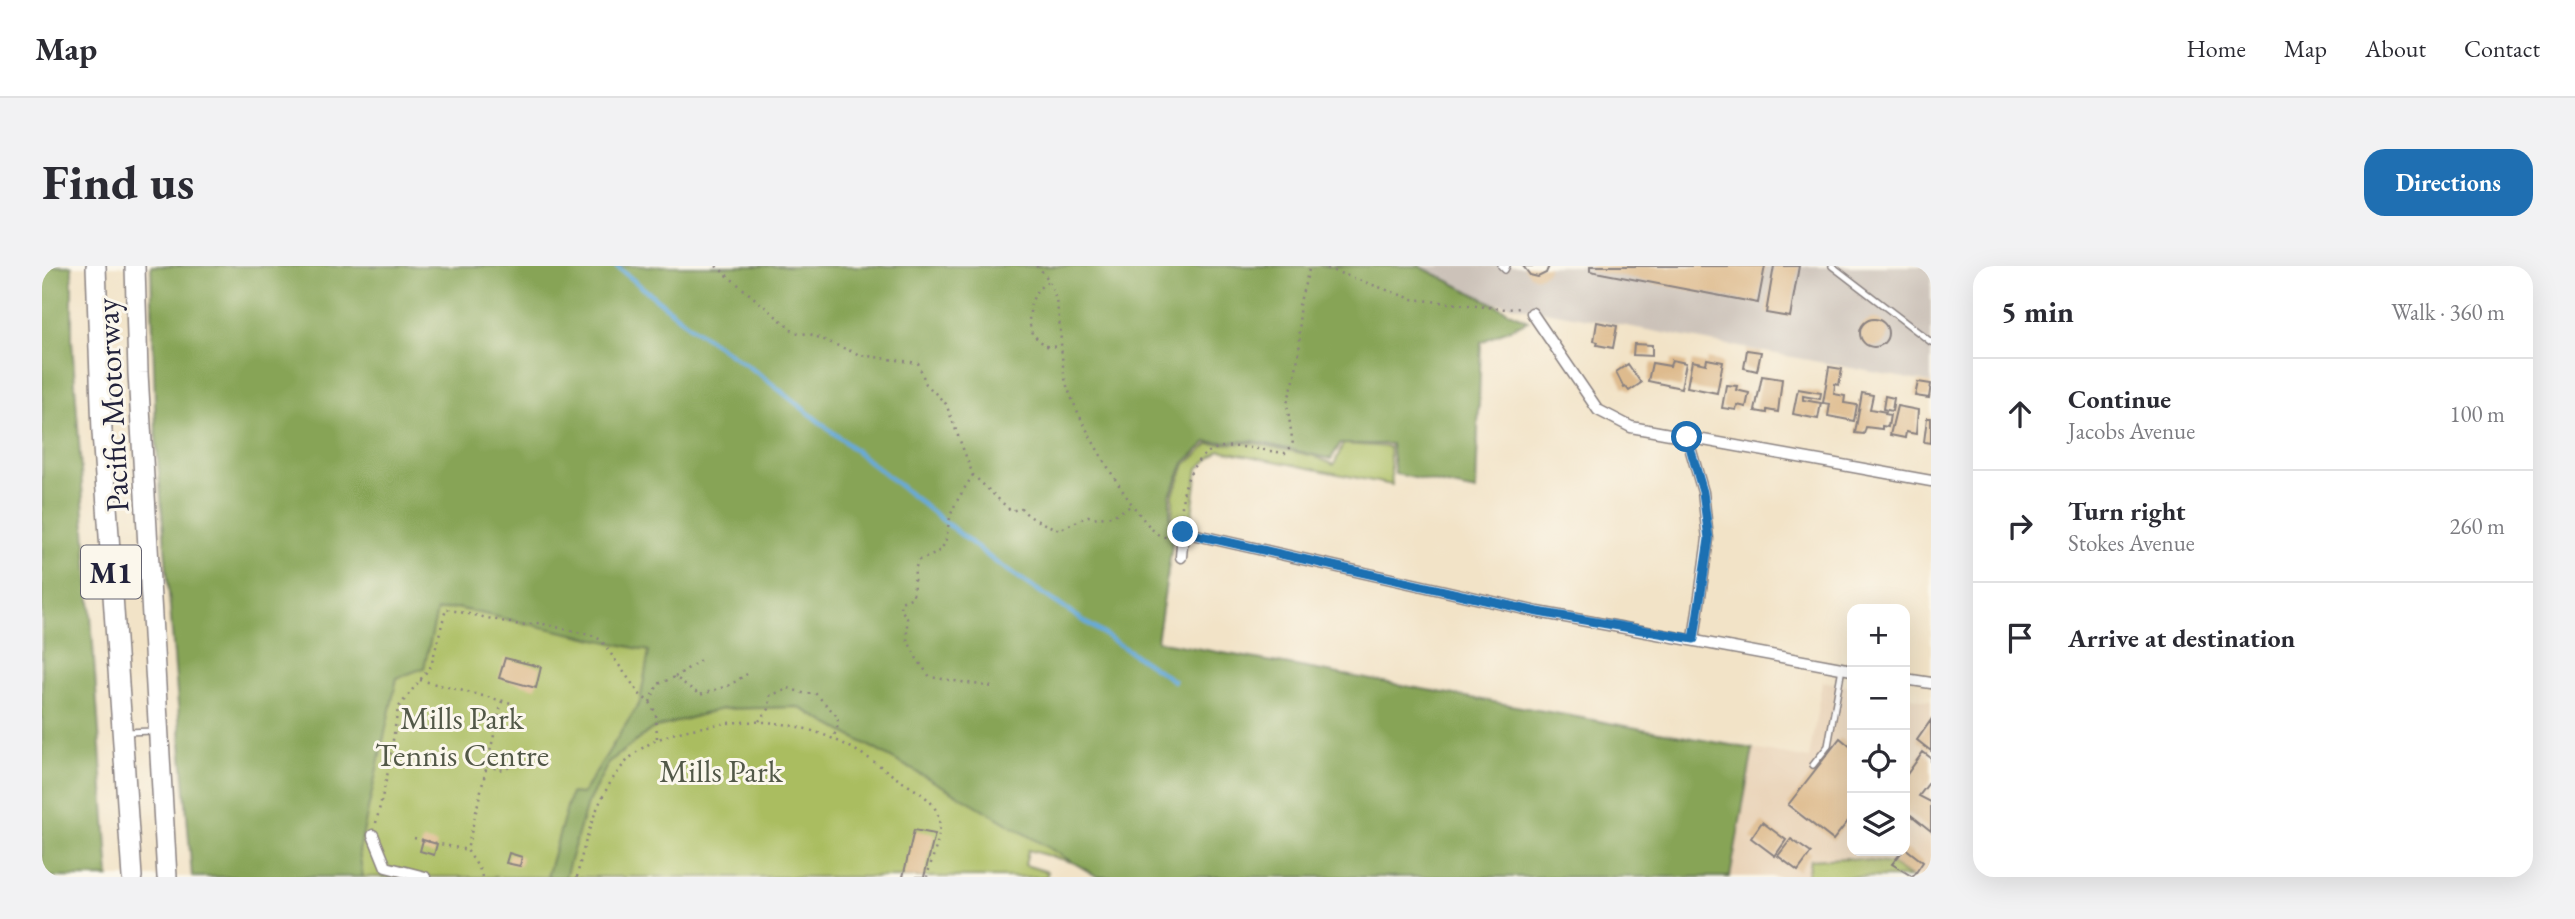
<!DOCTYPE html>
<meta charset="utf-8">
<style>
body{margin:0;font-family:"EB Garamond",serif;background:#f2f2f3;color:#2b2b33}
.controls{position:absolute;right:21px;bottom:21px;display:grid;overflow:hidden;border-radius:14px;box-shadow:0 7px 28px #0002}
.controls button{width:63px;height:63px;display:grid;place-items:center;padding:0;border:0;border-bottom:2px solid #e1e1e2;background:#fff;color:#2b2b33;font:35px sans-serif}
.stop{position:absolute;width:21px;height:21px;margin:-16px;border:5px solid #1f6fb2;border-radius:50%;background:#fff}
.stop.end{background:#1f6fb2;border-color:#fff;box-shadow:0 2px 7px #0008}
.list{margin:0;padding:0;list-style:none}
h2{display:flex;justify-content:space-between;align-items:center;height:91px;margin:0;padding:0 28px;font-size:30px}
h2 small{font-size:23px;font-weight:400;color:#7c7c81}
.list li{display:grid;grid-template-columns:46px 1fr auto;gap:21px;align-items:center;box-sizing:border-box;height:112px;padding:0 28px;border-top:2px solid #e1e1e2}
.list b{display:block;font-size:26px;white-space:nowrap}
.list p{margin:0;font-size:23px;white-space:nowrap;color:#7c7c81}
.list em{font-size:23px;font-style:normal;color:#7c7c81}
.icon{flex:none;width:38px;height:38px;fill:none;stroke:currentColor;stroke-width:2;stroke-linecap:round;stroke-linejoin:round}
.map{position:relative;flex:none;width:1889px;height:611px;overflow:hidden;border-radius:21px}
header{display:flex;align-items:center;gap:42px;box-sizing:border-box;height:98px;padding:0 35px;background:#fff;border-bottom:2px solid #e1e1e2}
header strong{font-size:33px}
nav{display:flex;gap:38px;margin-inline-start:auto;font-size:24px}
.intro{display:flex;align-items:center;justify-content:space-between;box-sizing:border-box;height:168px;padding:0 42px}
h1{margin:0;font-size:49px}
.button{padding:18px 32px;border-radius:21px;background:#1f6fb2;color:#fff;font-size:24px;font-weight:700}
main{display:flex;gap:42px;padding:0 42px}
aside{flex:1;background:#fff;border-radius:21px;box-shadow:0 7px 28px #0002}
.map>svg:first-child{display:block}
</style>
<header>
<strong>Map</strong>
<nav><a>Home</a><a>Map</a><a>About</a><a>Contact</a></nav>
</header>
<div class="intro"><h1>Find us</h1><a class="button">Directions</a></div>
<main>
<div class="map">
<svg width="1889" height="611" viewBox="0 0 1889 611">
<rect width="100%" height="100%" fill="#fbf7ec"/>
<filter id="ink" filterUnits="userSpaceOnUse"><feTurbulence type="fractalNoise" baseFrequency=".0143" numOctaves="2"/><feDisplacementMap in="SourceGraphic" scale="14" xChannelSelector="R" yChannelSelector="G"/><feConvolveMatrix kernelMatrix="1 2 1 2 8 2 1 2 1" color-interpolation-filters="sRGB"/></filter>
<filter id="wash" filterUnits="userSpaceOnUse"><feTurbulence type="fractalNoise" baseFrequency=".00686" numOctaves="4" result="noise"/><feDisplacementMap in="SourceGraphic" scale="28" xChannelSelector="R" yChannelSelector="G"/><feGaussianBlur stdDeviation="1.57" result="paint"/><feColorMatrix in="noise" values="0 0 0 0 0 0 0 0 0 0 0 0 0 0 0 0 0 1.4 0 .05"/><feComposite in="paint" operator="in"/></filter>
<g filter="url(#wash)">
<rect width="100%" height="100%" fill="#f2e3c7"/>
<path fill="#e9d3b8" d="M 1780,415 L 1810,421 L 1810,585 L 1863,585 L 1863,430 L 1889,435 L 1889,611 L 1688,611 L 1711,483 L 1767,493 Z"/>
<path fill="#ccc2b9" d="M 1235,0 L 1889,0 L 1889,117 L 1520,48 Z"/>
<path fill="#aabd61" stroke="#66704e" stroke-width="2" d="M 1211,177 L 1272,190 L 1292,199 L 1301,178 L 1347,181 L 1350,219 L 1178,184 L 1156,202 L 1148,264 L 1130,261 L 1131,228 L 1143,199 L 1167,178 Z
M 323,331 L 415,342 L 1083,472 L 1058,604 L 986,584 L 983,599 L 1006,606 L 1004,611 L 269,611 Z
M 1804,592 L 1850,598 L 1868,611 L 1765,611 L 1768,594 Z"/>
<path fill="#87a457" stroke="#546349" stroke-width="2" d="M 0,0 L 30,0 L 30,74 L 67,611 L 0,611 Z
M 109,0 L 1377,0 L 1486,55 L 1439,76 L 1434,225 L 1353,208 L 1349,178 L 1298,178 L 1289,193 L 1212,175 L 1165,176 L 1142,197 L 1128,229 L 1128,261 L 1132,266 L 1115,375 L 1711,483 L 1688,611 L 1056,611 L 913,527 L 756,441 L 679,443 L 610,463 L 567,496 L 545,538 L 523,611 L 505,611 L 529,527 L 540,528 L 598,436 L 607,385 L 415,342 L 395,345 L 382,402 L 355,412 L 317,585 L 321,611 L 150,611 L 114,170 Z"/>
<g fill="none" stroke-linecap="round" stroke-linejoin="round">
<path stroke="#66aadb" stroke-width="4.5" d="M 574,0 L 649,61 L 720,110 L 952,295 L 1132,415"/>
</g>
<g id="blocks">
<path fill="#debb8e" d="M 1481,0 L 1507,0 L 1504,7 L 1496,11 L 1488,9 Z
M 1548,0 L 1723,0 L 1716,37 L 1548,5 Z
M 1732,0 L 1757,0 L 1748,51 L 1724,47 Z
M1818 67a14 14 0 1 1 28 0a14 14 0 1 1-28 0Z
M 1555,56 L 1575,60 L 1571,82 L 1555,79 L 1556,76 L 1552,75 Z
M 1592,78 L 1610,79 L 1610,90 L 1591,89 Z
M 1705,84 L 1719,86 L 1715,105 L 1702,102 Z
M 1665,93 L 1681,96 L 1675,127 L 1645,121 L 1650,95 L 1664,98 Z
M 1630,94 L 1644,97 L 1639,122 L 1606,115 L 1610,97 L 1628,100 Z
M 1586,98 L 1599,117 L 1587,125 L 1584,121 L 1582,122 L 1574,106 Z
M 1787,101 L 1800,103 L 1797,119 L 1793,118 L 1792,128 L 1803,130 L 1802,137 L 1815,139 L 1812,155 L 1786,150 L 1788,138 L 1781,137 Z
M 1720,110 L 1740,113 L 1736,146 L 1725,144 L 1725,147 L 1713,145 Z
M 1876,116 L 1889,118 L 1887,132 L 1873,130 Z
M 1684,119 L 1695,120 L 1694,124 L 1707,127 L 1704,141 L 1695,139 L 1694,144 L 1680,142 Z
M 1756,123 L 1779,127 L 1778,133 L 1761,130 L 1761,134 L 1779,137 L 1776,153 L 1751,148 Z
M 1820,127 L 1831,129 L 1828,143 L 1844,146 L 1843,148 L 1848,149 L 1846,161 L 1840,160 L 1840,163 L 1824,161 L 1822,168 L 1813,167 Z
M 1843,130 L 1852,132 L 1850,145 L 1841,143 Z
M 1855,140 L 1876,144 L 1874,168 L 1864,166 L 1863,172 L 1848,169 Z
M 1885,152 L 1889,152 L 1889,177 L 1882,176 Z
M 463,392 L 499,401 L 494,422 L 457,412 Z
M 1889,454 L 1889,485 L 1875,474 Z
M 1798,472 L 1810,482 L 1810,550 L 1791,574 L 1746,539 Z
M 1881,486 L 1889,492 L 1889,514 L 1877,530 L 1889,536 L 1889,565 L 1865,546 L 1863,549 L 1863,511 Z
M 1720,556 L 1744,574 L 1733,590 L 1709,572 Z
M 872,564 L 893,568 L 882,611 L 861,611 Z
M 1749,573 L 1769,587 L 1756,605 L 1736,590 Z
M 381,574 L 395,578 L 392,589 L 378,585 Z
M 1863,582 L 1881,596 L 1871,611 L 1850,598 Z
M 467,587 L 480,591 L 478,600 L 464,597 Z"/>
</g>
</g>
<g filter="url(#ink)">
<use href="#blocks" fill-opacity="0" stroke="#8a8281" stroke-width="2"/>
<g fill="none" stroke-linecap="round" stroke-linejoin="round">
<g stroke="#8a8281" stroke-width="8">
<path id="lane" d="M 1459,0 L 1463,4 L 1465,0
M 1790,0 L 1889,76
M 83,466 L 112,465
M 1771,499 L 1786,480 L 1800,402"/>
</g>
<g stroke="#8a8281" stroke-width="13">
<path id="street" d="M 1490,47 L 1556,144 L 1589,161 L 1889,215
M 1645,171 L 1661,226 L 1666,273 L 1652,373
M 1139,291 L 1141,266 L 1496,346 L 1810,404
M 1863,413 L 1889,417
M 331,569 L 344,601 L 383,611"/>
</g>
<g stroke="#8a8281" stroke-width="22">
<path id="highway" d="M 54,0 L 60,166 L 90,611
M 93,0 L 96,107 L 125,611"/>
</g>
<path stroke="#8a8281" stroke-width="2.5" stroke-dasharray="2 5" stroke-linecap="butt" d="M 674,0 L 754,67 L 768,68 L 818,89 L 876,97 L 884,118 L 904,138 L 931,209 L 969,245 L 979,242 C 990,255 1002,257 1017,264 L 1046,250 L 1056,252 L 1070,250 L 1091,239
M 994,0 C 1026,24 1014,85 1025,120 C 1037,156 1086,241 1113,266 C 1117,270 1123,271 1127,272
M 1278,0 L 1370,33 L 1464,43 L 1479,42
M 1005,16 L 995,24 L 989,37 L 987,54 L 990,68 L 1004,80 L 1018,81
M 931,209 C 924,220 916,232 911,243 C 900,270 913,284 877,294 L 873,303 L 871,331 L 859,336 L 858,342 L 865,352 L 865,373 L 875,393 L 888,411 L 951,421
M 1141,255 C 1136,228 1149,184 1182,181 C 1201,179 1224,185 1243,187 L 1251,179 L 1245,137 L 1253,111 L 1258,77 L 1257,39 L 1268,0
M 633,411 L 660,393
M 378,414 L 473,438
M 608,436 L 616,418 L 633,411 L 658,429 L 688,419 L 705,408
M 717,455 L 727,443 L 728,430 C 734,426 740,427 746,422 L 764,428 L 773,427 L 796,451 L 795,463 L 791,472
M 445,500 L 461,504 L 470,500
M 334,557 L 346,506 L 356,442 L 389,400 L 404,343 L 478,359 L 497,357 L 552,370 L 559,374 L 599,430 L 608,436 L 614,448 L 615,473
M 372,572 L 425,584
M 440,611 L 438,604 L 425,584 L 460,435
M 535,611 C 543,571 558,520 589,491 C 610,472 633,466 661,461 C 734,446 790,463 849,508 C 865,521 889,528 896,549 C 902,567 889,593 885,611"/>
<use href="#lane" stroke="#fff" stroke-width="5"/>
<use href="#street" stroke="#fff" stroke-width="10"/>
<use href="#highway" stroke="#fff" stroke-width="19"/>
</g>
</g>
<g fill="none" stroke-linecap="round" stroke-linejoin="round" filter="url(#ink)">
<path stroke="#1f6fb2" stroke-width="9" d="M 1141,266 L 1496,346 L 1652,373 L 1667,273 L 1661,226 L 1645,171"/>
</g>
<g text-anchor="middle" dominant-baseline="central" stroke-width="6" stroke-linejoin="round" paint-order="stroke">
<rect fill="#fbf7ec" stroke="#636270" stroke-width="2" x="39" y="279.5" width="60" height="53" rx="5"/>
<g font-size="30" font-weight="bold" fill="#22223b">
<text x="69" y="306">M1</text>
</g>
<g font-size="32" fill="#22223b" stroke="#fbf7ec">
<text transform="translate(70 139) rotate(-93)">Pacific Motorway</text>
</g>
<g font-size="32" fill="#525848" stroke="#fbf7ec">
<text x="420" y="452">Mills Park<tspan x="420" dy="37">Tennis Centre</tspan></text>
<text x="679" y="505">Mills Park</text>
</g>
</g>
</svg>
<div class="controls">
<button>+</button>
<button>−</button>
<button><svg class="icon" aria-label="locate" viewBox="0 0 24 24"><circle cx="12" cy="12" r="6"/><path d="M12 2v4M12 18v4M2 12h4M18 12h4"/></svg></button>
<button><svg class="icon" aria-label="layers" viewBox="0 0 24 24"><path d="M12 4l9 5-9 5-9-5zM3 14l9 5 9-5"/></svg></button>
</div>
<div class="stop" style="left:1645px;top:171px"></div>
<div class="stop end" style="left:1141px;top:266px"></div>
</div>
<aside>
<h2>5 min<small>Walk · 360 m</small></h2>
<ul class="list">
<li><svg class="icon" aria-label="ahead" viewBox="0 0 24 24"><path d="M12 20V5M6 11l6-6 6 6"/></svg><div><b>Continue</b><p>Jacobs Avenue</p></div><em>100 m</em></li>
<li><svg class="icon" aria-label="right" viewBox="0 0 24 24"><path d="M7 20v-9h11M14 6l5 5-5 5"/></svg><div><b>Turn right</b><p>Stokes Avenue</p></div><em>260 m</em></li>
<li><svg class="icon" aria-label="arrive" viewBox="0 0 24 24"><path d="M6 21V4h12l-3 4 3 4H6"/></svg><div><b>Arrive at destination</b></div></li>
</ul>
</aside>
</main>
